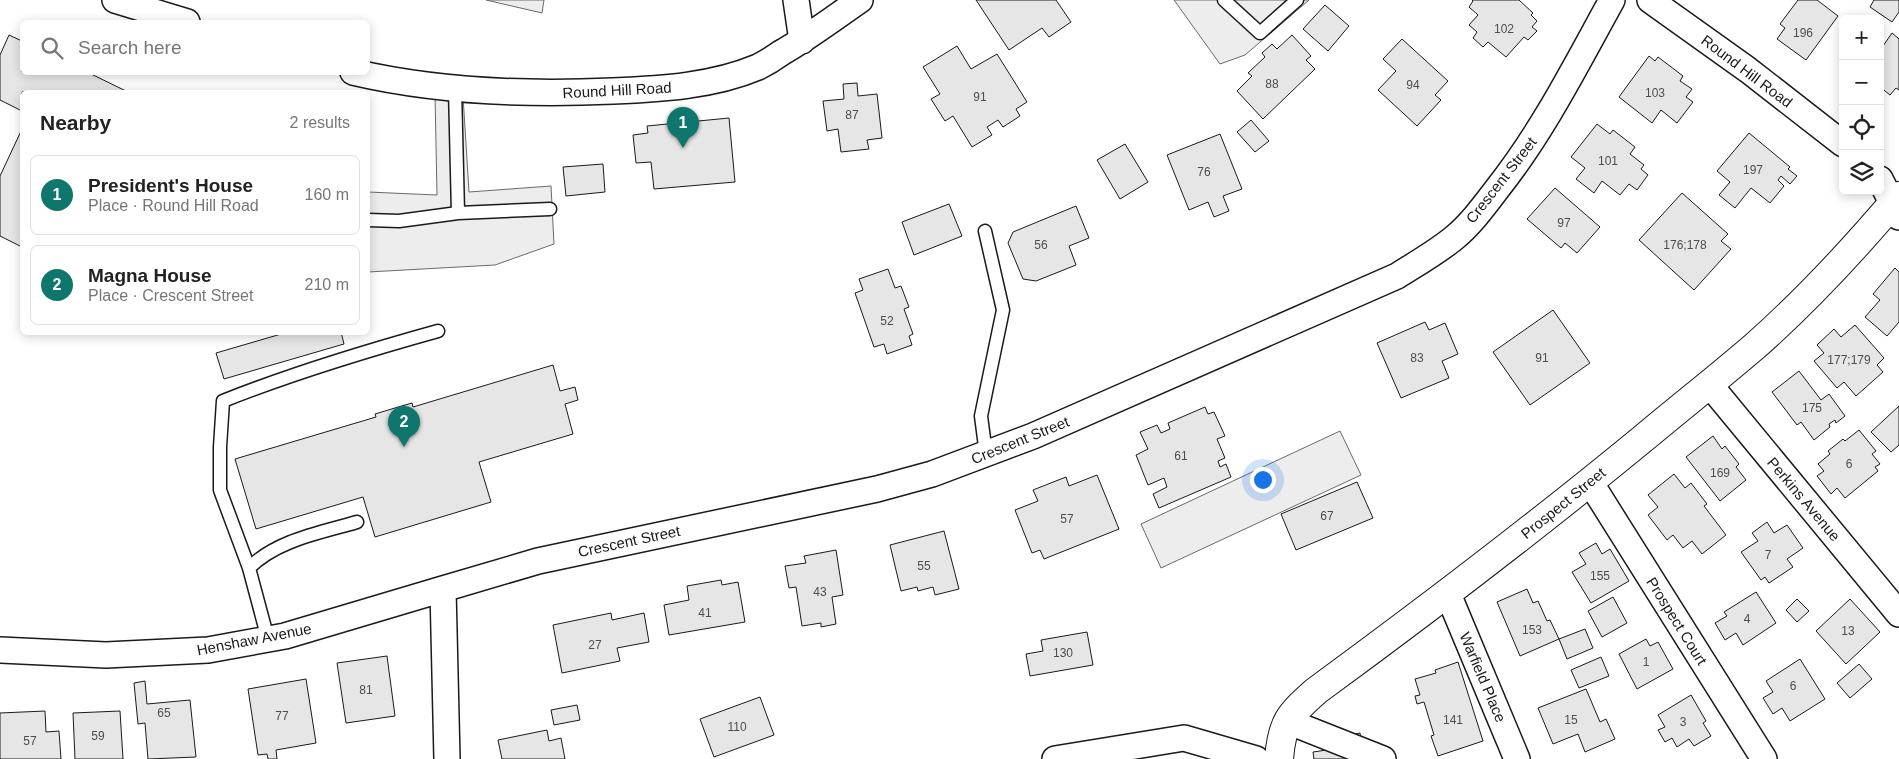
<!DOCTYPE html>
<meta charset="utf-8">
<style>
body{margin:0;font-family:Arial,sans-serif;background:#f2f2f2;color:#222}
.controls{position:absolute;right:15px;top:15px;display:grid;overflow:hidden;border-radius:8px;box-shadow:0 2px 12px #0003}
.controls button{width:45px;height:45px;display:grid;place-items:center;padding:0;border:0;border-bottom:1px solid #e0e0e0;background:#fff;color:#222;font:25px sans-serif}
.you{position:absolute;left:1262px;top:479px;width:18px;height:18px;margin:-12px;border:4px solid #fff;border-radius:50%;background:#1a73e8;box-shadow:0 0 0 8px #1a73e833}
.badge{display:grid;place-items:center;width:32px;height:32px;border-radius:50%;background:#0f766e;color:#fff;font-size:16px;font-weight:700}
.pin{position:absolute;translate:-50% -41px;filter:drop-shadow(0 1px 2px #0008)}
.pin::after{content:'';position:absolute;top:26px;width:18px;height:15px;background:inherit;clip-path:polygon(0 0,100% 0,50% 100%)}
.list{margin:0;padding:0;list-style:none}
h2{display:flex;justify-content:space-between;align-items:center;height:65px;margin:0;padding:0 20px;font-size:21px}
h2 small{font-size:16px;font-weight:400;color:#767676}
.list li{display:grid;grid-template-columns:32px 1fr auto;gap:15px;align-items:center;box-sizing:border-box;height:80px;margin:0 10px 10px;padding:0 10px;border:1px solid #e0e0e0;border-radius:8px}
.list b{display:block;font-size:19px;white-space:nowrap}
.list p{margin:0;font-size:16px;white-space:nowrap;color:#767676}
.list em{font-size:16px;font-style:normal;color:#767676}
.icon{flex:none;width:28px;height:28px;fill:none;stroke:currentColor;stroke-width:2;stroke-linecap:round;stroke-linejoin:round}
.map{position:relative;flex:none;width:1899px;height:759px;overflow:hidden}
.search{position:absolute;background:#fff;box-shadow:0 2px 12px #0003;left:20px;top:20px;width:350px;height:55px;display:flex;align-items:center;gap:12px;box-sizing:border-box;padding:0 18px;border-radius:8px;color:#767676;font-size:19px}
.panel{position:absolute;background:#fff;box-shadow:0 2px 12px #0003;left:20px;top:90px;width:350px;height:245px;border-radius:8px}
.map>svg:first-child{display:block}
</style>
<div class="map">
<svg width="1899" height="759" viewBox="0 0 1899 759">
<rect width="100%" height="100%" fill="#fff"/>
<path fill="#ededed" stroke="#6a6a6a" d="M 486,0 L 544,0 L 542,13 Z
M 1174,0 L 1309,0 L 1245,55 L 1220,64 Z
M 435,95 L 463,96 L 469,192 L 551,186 L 554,244 L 495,265 L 368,272 L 368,192 L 437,195 Z
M 1340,431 L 1361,475 L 1161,568 L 1141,524 Z"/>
<path fill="#e6e6e6" stroke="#1a1a1a" d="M 976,0 L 1056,0 L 1071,22 L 1049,37 L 1042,28 L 1009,50 Z
M 1472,0 L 1519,0 L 1533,13 L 1531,15 L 1537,21 L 1532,27 L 1537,31 L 1528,40 L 1524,37 L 1506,57 L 1488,42 L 1483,47 L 1473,38 L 1477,32 L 1469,25 L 1478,15 L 1469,7 L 1473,1 Z
M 1798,0 L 1817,0 L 1838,16 L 1806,60 L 1777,39 L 1785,28 L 1780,24 Z
M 1874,0 L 1899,0 L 1899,12 L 1892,22 L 1870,7 Z
M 1325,5 L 1349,26 L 1328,51 L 1303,29 Z
M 1892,33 L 1899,39 L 1899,90 L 1896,88 L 1890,95 L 1880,87 L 1880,44 L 1883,46 Z
M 9,35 L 22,41 L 22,72 L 87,72 L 128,92 L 22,92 L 22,111 L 0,100 L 0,55 Z
M 1292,35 L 1311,56 L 1306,60 L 1315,69 L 1263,119 L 1237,91 L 1252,76 L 1248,73 L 1265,57 L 1262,53 L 1272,44 L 1277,49 Z
M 1402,39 L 1448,81 L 1435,95 L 1441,100 L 1417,126 L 1378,90 L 1396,71 L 1383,59 Z
M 957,46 L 971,69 L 997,54 L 1027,102 L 1016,109 L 1020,116 L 1003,127 L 998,120 L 987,127 L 992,135 L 972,147 L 953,116 L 945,121 L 931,99 L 940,94 L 923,67 Z
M 1649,56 L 1655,61 L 1658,57 L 1683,76 L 1680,81 L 1692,89 L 1686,97 L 1693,102 L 1677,123 L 1661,110 L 1652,123 L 1619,97 Z
M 857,83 L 858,96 L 877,94 L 882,138 L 867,140 L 869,149 L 841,152 L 838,129 L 827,131 L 823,101 L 844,99 L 843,84 Z
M 729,118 L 735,182 L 654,189 L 651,162 L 636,163 L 633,135 L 648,133 L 647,126 Z
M 1251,120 L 1269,141 L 1255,152 L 1237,132 Z
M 1597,124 L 1610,134 L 1613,130 L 1635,147 L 1630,154 L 1644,165 L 1641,169 L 1648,175 L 1637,190 L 1629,184 L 1620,195 L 1602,181 L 1594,193 L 1576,179 L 1585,168 L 1571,157 Z
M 22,129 L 22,247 L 0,236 L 0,176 Z
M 1749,133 L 1790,167 L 1788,169 L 1797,176 L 1790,184 L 1781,176 L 1778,180 L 1784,186 L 1770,203 L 1751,188 L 1735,208 L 1719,195 L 1730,182 L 1717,171 Z
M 1220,134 L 1242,189 L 1223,196 L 1229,211 L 1214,217 L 1208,202 L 1189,210 L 1167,155 Z
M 1125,144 L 1148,182 L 1120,199 L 1097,160 Z
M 603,164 L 605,192 L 566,196 L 563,167 Z
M 1555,188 L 1600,227 L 1577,253 L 1565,243 L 1561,248 L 1527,219 Z
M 1682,193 L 1728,234 L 1721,241 L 1731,249 L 1694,290 L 1639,240 Z
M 949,204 L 962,236 L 914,255 L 902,222 Z
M 1076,206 L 1089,238 L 1069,246 L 1076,265 L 1036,281 L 1023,279 L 1008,243 L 1013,232 Z
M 1895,268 L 1899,272 L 1899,322 L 1887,336 L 1865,317 L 1880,300 L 1873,294 Z
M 888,269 L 895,288 L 901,286 L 909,307 L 904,309 L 913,334 L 909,336 L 912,345 L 887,354 L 884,344 L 874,347 L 855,293 L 863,290 L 859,279 Z
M 1553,310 L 1590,363 L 1530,405 L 1493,352 Z
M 1425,322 L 1429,330 L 1445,323 L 1458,354 L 1442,361 L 1449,378 L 1401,398 L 1377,343 Z
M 1855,325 L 1884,358 L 1877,365 L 1883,372 L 1856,396 L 1844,382 L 1837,388 L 1814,361 L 1824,353 L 1817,345 L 1834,329 L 1841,337 Z
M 288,332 L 341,332 L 344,344 L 224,379 L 216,353 Z
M 553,365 L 560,391 L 575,387 L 578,400 L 565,404 L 573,434 L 479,462 L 491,502 L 375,537 L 363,497 L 256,529 L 235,459 L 376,417 L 375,414 L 395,408 L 412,403 L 413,407 Z
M 1799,371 L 1821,400 L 1829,394 L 1845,416 L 1836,423 L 1835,420 L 1829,424 L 1830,427 L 1814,440 L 1801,422 L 1797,425 L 1772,392 Z
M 1899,406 L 1899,445 L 1891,452 L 1871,432 Z
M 1205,407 L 1208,414 L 1214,412 L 1225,436 L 1217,439 L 1225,458 L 1218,461 L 1220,467 L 1226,464 L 1231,477 L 1159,508 L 1153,494 L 1167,487 L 1164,478 L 1148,485 L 1136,455 L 1148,449 L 1140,432 L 1157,425 L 1161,433 L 1170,429 L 1168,423 Z
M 1859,430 L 1876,451 L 1872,454 L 1880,464 L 1875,467 L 1878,471 L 1845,498 L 1837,488 L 1831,494 L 1817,476 L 1824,471 L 1818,464 L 1830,454 L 1828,451 L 1843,439 L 1845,441 Z
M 1713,436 L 1722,449 L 1725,446 L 1739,464 L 1736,467 L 1746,480 L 1720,501 L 1686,457 Z
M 1674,474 L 1685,488 L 1691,483 L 1707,504 L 1704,506 L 1726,535 L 1702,554 L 1692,541 L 1683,548 L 1673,535 L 1667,540 L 1648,515 L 1658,507 L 1648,495 Z
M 1097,475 L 1119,529 L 1044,559 L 1040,550 L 1032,553 L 1015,510 L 1038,501 L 1033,490 L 1066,477 L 1069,486 Z
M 1357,482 L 1373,518 L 1296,550 L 1281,514 Z
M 1767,522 L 1774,533 L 1787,525 L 1803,548 L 1787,559 L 1793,567 L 1769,583 L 1765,577 L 1761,580 L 1741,552 L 1758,541 L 1752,533 Z
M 944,531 L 959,589 L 935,595 L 933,587 L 918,591 L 917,587 L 901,591 L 890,545 Z
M 1596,543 L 1602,554 L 1610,549 L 1629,581 L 1591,603 L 1572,572 L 1586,564 L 1579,553 Z
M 836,550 L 843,595 L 832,597 L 836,624 L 821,627 L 821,623 L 802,626 L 796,587 L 789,588 L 785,566 L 806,563 L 804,556 Z
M 721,580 L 722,585 L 738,582 L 745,622 L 669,635 L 664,605 L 689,600 L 687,586 Z
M 1527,589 L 1533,603 L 1538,601 L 1547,621 L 1550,620 L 1559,639 L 1520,656 L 1497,602 Z
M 1756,592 L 1776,623 L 1743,645 L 1736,633 L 1725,640 L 1715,623 L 1727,616 L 1724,612 Z
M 1613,597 L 1627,623 L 1602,637 L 1588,611 Z
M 1797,599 L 1809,611 L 1797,622 L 1786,610 Z
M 1850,599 L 1880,632 L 1846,664 L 1816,631 Z
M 611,613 L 612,620 L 644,613 L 649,642 L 617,648 L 620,661 L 562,673 L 553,625 Z
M 1585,629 L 1593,648 L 1567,659 L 1559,639 Z
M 1087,632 L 1093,665 L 1030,676 L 1026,654 L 1043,651 L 1041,640 Z
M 1646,639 L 1650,646 L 1658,642 L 1673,669 L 1637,689 L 1619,654 Z
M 387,656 L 395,716 L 346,723 L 337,663 Z
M 1601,657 L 1609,676 L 1579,688 L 1571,670 Z
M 1800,659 L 1825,699 L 1790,721 L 1782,708 L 1773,714 L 1763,698 L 1773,692 L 1766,681 Z
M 1458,662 L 1483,741 L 1438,756 L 1431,736 L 1434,735 L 1424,702 L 1417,704 L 1415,696 L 1420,695 L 1415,679 L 1436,673 L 1435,670 Z
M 1859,664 L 1872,679 L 1850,698 L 1837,683 Z
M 306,679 L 316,743 L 276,750 L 277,759 L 268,759 L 267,754 L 258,755 L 248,689 Z
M 145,681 L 147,704 L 190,700 L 196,757 L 148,759 L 145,723 L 138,724 L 134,683 Z
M 1586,689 L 1600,722 L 1606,719 L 1615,739 L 1585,752 L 1578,734 L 1553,744 L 1538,708 Z
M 1691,695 L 1706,721 L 1703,723 L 1711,736 L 1694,746 L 1689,739 L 1677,747 L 1672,738 L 1665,742 L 1658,730 L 1665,727 L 1658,715 Z
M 760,697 L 774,735 L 714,757 L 700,719 Z
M 577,705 L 580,720 L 554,725 L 551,710 Z
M 45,711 L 46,732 L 59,731 L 61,759 L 0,759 L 0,713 Z
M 120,711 L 123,759 L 75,759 L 73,713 Z
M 547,730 L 549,741 L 561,738 L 565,759 L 502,759 L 498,740 Z
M 1360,733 L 1365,759 L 1314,759 L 1313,752 L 1340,748 L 1338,737 Z"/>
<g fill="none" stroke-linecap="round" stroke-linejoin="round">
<g stroke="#1a1a1a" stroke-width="15">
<path id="service" d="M 1224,0 L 1260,33 L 1297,0
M 458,213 L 550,209
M 368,220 L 399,221 L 458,213 L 455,89
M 985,231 L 1003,310 L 981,416 L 986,454
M 249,568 L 220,490 L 220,447 L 223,401 C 293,373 366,351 438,331
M 268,639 L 249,568 C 277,540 320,533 357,522"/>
</g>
<g stroke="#1a1a1a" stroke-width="28">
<path id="minor" d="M 115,0 L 187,22
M 796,0 L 802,41
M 1650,0 L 1748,70 L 1843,144
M 353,72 C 438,92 526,95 613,91 C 662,89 713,86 758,67 C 766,63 774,58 781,53 C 809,37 834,18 860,0
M 1880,179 L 1899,217
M 1709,384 L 1899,614
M 1590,482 L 1764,759
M 1448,594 L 1517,759
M 0,650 L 106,655 L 208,650 L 285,636 L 443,589
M 1287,721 L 1383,759
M 447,759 L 443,589 L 538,561 L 877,489 L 932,474 L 1033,436 L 1397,276 C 1416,264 1437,252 1454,238 C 1471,224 1484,206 1497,189 C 1543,131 1576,65 1612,0
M 1055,759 L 1184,738 L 1256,759"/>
</g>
<g stroke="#1a1a1a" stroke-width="30">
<path id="secondary" d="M 1279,759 C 1282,722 1289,715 1316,691 C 1428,609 1538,525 1645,437 C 1682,406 1719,377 1755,346 C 1806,301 1855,248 1899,196"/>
</g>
<use href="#service" stroke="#fff" stroke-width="12"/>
<use href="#minor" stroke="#fff" stroke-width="25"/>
<use href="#secondary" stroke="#fff" stroke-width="28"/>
</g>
<g text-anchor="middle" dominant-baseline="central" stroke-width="4" stroke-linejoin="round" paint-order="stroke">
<g font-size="12" fill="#4d4d4d">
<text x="1504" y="29">102</text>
<text x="1803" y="33">196</text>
<text x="1272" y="84">88</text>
<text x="1413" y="85">94</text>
<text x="1655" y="93">103</text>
<text x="980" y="97">91</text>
<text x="852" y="115">87</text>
<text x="1608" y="161">101</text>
<text x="1753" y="170">197</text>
<text x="1204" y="172">76</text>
<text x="1564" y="223">97</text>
<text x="1041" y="245">56</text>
<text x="1685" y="245">176;178</text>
<text x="887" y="321">52</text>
<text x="1417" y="358">83</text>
<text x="1542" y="358">91</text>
<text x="1849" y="360">177;179</text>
<text x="1812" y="408">175</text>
<text x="1181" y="456">61</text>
<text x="1849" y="464">6</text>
<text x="1720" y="473">169</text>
<text x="1327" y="516">67</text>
<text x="1067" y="519">57</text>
<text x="1768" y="555">7</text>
<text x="924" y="566">55</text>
<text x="1600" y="576">155</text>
<text x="820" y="592">43</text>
<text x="705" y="613">41</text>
<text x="1747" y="619">4</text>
<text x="1532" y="630">153</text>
<text x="1848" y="631">13</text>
<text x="595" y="645">27</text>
<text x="1063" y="653">130</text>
<text x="1646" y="662">1</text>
<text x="1793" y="686">6</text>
<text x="366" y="690">81</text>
<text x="164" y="713">65</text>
<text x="282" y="716">77</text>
<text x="1453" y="720">141</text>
<text x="1571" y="720">15</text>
<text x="1683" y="722">3</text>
<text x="737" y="727">110</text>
<text x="98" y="736">59</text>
<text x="30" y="741">57</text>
</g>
<g font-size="15" fill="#1a1a1a" stroke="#fff">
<text transform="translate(1747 71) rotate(37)">Round Hill Road</text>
<text transform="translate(617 90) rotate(-3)">Round Hill Road</text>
<text transform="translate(1501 180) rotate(-52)">Crescent Street</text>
<text transform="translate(1020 440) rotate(-22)">Crescent Street</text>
<text transform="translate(1804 499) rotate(50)">Perkins Avenue</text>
<text transform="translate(1563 503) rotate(-39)">Prospect Street</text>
<text transform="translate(629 541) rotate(-12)">Crescent Street</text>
<text transform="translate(1677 621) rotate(58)">Prospect Court</text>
<text transform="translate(254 639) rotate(-11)">Henshaw Avenue</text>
<text transform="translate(1483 677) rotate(67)">Warfield Place</text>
</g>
</g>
</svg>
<div class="controls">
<button>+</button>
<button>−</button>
<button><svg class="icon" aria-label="locate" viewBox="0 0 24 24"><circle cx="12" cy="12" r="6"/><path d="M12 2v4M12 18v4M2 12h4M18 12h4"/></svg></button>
<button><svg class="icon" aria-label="layers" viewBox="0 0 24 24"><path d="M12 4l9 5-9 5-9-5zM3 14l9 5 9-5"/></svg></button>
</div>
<div class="you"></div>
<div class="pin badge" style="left:683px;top:148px">1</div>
<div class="pin badge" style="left:404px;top:447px">2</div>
<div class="search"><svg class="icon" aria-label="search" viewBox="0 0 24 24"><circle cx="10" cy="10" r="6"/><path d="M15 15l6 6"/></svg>Search here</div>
<section class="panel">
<h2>Nearby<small>2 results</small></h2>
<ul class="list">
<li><span class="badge">1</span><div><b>President's House</b><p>Place · Round Hill Road</p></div><em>160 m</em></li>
<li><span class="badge">2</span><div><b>Magna House</b><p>Place · Crescent Street</p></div><em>210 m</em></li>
</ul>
</section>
</div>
